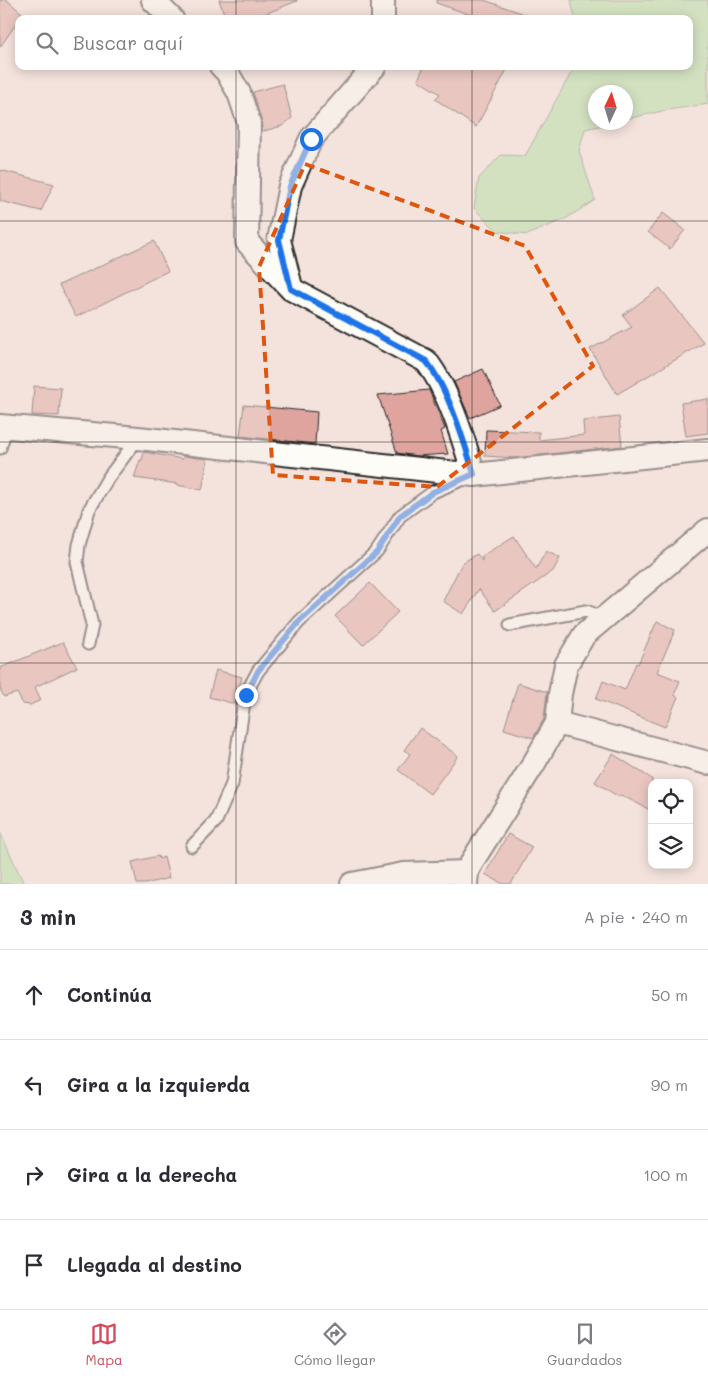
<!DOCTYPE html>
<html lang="es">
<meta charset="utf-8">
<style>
body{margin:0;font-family:Mali,sans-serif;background:#f2f2f3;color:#2b2b33}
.controls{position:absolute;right:15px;bottom:15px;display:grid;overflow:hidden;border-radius:10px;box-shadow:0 2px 12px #0003}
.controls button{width:45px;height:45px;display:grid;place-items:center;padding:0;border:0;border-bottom:1px solid #e1e1e2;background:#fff;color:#2b2b33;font:25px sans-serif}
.compass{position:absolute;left:588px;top:85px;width:45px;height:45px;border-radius:50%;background:#fff;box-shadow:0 2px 12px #0003;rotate:4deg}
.stop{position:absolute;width:15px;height:15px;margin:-11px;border:4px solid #1a73e8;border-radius:50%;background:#fff}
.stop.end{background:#1a73e8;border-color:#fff;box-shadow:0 1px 5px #0008}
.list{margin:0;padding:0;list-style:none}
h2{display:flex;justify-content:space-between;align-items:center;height:65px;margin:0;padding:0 20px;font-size:21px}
h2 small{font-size:16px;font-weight:400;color:#7c7c81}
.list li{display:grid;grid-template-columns:32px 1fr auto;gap:15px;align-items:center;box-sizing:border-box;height:90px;padding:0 20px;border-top:1px solid #e1e1e2}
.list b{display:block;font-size:19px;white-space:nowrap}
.list em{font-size:16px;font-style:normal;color:#7c7c81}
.icon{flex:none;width:28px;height:28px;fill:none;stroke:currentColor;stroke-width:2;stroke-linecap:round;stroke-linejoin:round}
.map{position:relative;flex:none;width:708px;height:884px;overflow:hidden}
.search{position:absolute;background:#fff;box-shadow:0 2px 12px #0003;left:15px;right:15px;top:15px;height:55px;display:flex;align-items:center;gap:12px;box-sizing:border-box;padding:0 18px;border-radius:10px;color:#7c7c81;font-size:19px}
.sheet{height:425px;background:#fff}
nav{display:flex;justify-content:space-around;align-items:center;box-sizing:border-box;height:70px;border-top:1px solid #e1e1e2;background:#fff;font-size:14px;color:#7c7c81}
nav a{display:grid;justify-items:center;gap:2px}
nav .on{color:#d1495b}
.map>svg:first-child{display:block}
</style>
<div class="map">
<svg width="708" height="884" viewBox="0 0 708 884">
<rect width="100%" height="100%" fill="#f4e2dc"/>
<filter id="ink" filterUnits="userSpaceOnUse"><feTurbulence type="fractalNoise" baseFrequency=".02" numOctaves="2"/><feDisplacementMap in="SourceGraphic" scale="10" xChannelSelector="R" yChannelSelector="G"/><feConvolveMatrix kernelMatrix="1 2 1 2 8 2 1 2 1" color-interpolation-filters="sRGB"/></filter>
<g filter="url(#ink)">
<path fill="#acdfa0" stroke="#6c8566" d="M 571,0 L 708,0 L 708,104 L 667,110 L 626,119 L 626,92 L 596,92 L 596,122 L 613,123 L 585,129 L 579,151 L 595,200 L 567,218 L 527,235 L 497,231 L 474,208 L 479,178 L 501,155 L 525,156 L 575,66 L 689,66 L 689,19 L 575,19 Z
M 0,832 L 24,884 L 0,884 Z"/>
<path fill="#dea49d" stroke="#2b2b2b" d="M 0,0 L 7,0 L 23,14 L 0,47 Z
M 219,0 L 297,0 L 297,1 L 252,19 L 226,19 Z
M 437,0 L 484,0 L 530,16 L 530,19 L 483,19 L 436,3 Z
M 424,66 L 509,66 L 476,127 L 435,99 L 440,94 L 418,80 Z
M 283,84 L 292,118 L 282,126 L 264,131 L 253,92 Z
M 0,170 L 54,184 L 41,211 L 0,201 Z
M 663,213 L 685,230 L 670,249 L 648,232 Z
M 154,241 L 168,271 L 76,317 L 59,285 Z
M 660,288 L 704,343 L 617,394 L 590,349 L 632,327 L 623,315 Z
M 483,369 L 500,405 L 470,418 L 454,382 Z
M 34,386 L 61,388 L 59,416 L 32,415 Z
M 429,390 L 445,429 L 441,431 L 448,454 L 417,456 L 397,453 L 378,395 Z
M 708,399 L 708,433 L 686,436 L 681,403 Z
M 244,405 L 317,412 L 315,444 L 240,436 Z
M 619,417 L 622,446 L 514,458 L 485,456 L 486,430 L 539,432 L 539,440 L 584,435 L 583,421 Z
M 144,452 L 183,459 L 183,456 L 208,459 L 202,490 L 177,485 L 178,484 L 134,478 L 140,460 L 142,460 Z
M 514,536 L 536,569 L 546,551 L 560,558 L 553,571 L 495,611 L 479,589 L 463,614 L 443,601 L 462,563 L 477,554 L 482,561 L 482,556 Z
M 370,583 L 398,612 L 363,645 L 335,616 Z
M 657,621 L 675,630 L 657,672 L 680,681 L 674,695 L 678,697 L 665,727 L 596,699 L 603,681 L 625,690 L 636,663 L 638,664 Z
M 63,642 L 77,667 L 35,687 L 41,700 L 30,705 L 23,704 L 17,693 L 4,697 L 0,689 L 0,668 Z
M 216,670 L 242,677 L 235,704 L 209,697 Z
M 518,683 L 547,692 L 544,719 L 533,738 L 504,729 Z
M 420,728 L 458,756 L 430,794 L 398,770 L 410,754 L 404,750 Z
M 613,754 L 652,779 L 652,811 L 621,795 L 619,797 L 595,782 Z
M 508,834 L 532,847 L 511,884 L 503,884 L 485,874 Z
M 158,856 L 159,859 L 164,857 L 169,878 L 145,884 L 137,884 L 132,862 Z"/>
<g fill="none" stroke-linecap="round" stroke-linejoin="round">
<g stroke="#2b2b2b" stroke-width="15">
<path id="service" d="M 0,448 L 7,426
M 510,625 L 586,611 L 604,618
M 88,644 L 92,625 L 77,562 L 79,545 L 89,510 L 108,478 L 138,438
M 192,846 L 216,821 L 232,784 L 245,695 L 258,671 L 299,622 L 377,551 L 400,516 L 433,492 L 466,478"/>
</g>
<g stroke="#2b2b2b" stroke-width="26">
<path id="minor" d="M 153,0 L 172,19
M 383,19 L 383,0
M 221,66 L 227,72 L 239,93 L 249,123 L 247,242 L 291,289 L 426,361 C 448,388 464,441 474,475
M 291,287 L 279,240 L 290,186 L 311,139 L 375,66
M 0,426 L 138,438 L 474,475 L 708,450
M 557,723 L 708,763
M 352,884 L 404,874 L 467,872
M 466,884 L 467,872 L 473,860 L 533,765 L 557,723 L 560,694 L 566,665 L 584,635 L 708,530"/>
</g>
<use href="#service" stroke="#fdfcf7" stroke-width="11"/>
<use href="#minor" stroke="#fdfcf7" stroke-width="22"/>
</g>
</g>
<g fill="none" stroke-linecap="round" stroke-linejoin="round" filter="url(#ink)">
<path stroke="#1a73e8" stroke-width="6" d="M 246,695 L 258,671 L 299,622 L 377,552 L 400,516 L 433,492 L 474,474 C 464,441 448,388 426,361 L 291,289 L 279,240 L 290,186 L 311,139"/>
</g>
<path d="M0 0H708V884H0ZM 305,164 L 525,246 L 593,366 L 437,487 L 273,475 L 259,267 Z" fill="#f4e2dc" fill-opacity=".55" fill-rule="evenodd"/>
<path fill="none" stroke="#df570e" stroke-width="4" stroke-dasharray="10 6" stroke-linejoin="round" d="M 305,164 L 525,246 L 593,366 L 437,487 L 273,475 L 259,267 Z"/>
<path fill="none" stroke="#2b2b2b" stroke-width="1" stroke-opacity="0.55" d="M 236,0 L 236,19M 472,0 L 472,19M 236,66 L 236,884M 472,66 L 472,884M 0,221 L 708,221M 0,442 L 708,442M 0,663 L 708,663"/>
</svg>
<div class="controls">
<button><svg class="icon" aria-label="locate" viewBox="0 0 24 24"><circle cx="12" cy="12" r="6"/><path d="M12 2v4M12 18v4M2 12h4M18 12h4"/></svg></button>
<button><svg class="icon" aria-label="layers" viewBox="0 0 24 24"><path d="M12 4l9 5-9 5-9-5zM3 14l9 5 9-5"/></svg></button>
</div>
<svg class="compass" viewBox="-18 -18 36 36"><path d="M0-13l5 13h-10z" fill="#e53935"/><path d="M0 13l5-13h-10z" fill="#7c7c81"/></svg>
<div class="stop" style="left:311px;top:139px"></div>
<div class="stop end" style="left:246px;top:695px"></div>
<div class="search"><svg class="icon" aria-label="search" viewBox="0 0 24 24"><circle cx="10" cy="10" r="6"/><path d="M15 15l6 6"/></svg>Buscar aquí</div>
</div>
<section class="sheet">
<h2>3 min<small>A pie · 240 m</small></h2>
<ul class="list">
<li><svg class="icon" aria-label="ahead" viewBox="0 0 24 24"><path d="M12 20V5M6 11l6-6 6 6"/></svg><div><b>Continúa</b></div><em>50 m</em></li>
<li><svg class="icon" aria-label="left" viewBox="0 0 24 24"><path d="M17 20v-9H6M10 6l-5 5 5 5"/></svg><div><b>Gira a la izquierda</b></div><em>90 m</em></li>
<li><svg class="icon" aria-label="right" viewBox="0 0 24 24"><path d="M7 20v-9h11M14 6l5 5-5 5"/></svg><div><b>Gira a la derecha</b></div><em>100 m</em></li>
<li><svg class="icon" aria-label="arrive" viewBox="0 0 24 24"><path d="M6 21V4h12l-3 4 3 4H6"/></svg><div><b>Llegada al destino</b></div></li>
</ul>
</section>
<nav>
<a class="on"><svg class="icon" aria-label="map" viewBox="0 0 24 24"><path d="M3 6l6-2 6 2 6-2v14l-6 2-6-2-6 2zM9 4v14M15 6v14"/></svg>Mapa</a>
<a><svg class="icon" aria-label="directions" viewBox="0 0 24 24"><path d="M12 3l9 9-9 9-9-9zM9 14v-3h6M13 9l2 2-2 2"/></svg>Cómo llegar</a>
<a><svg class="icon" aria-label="saved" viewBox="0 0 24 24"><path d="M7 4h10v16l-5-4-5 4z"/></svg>Guardados</a>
</nav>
